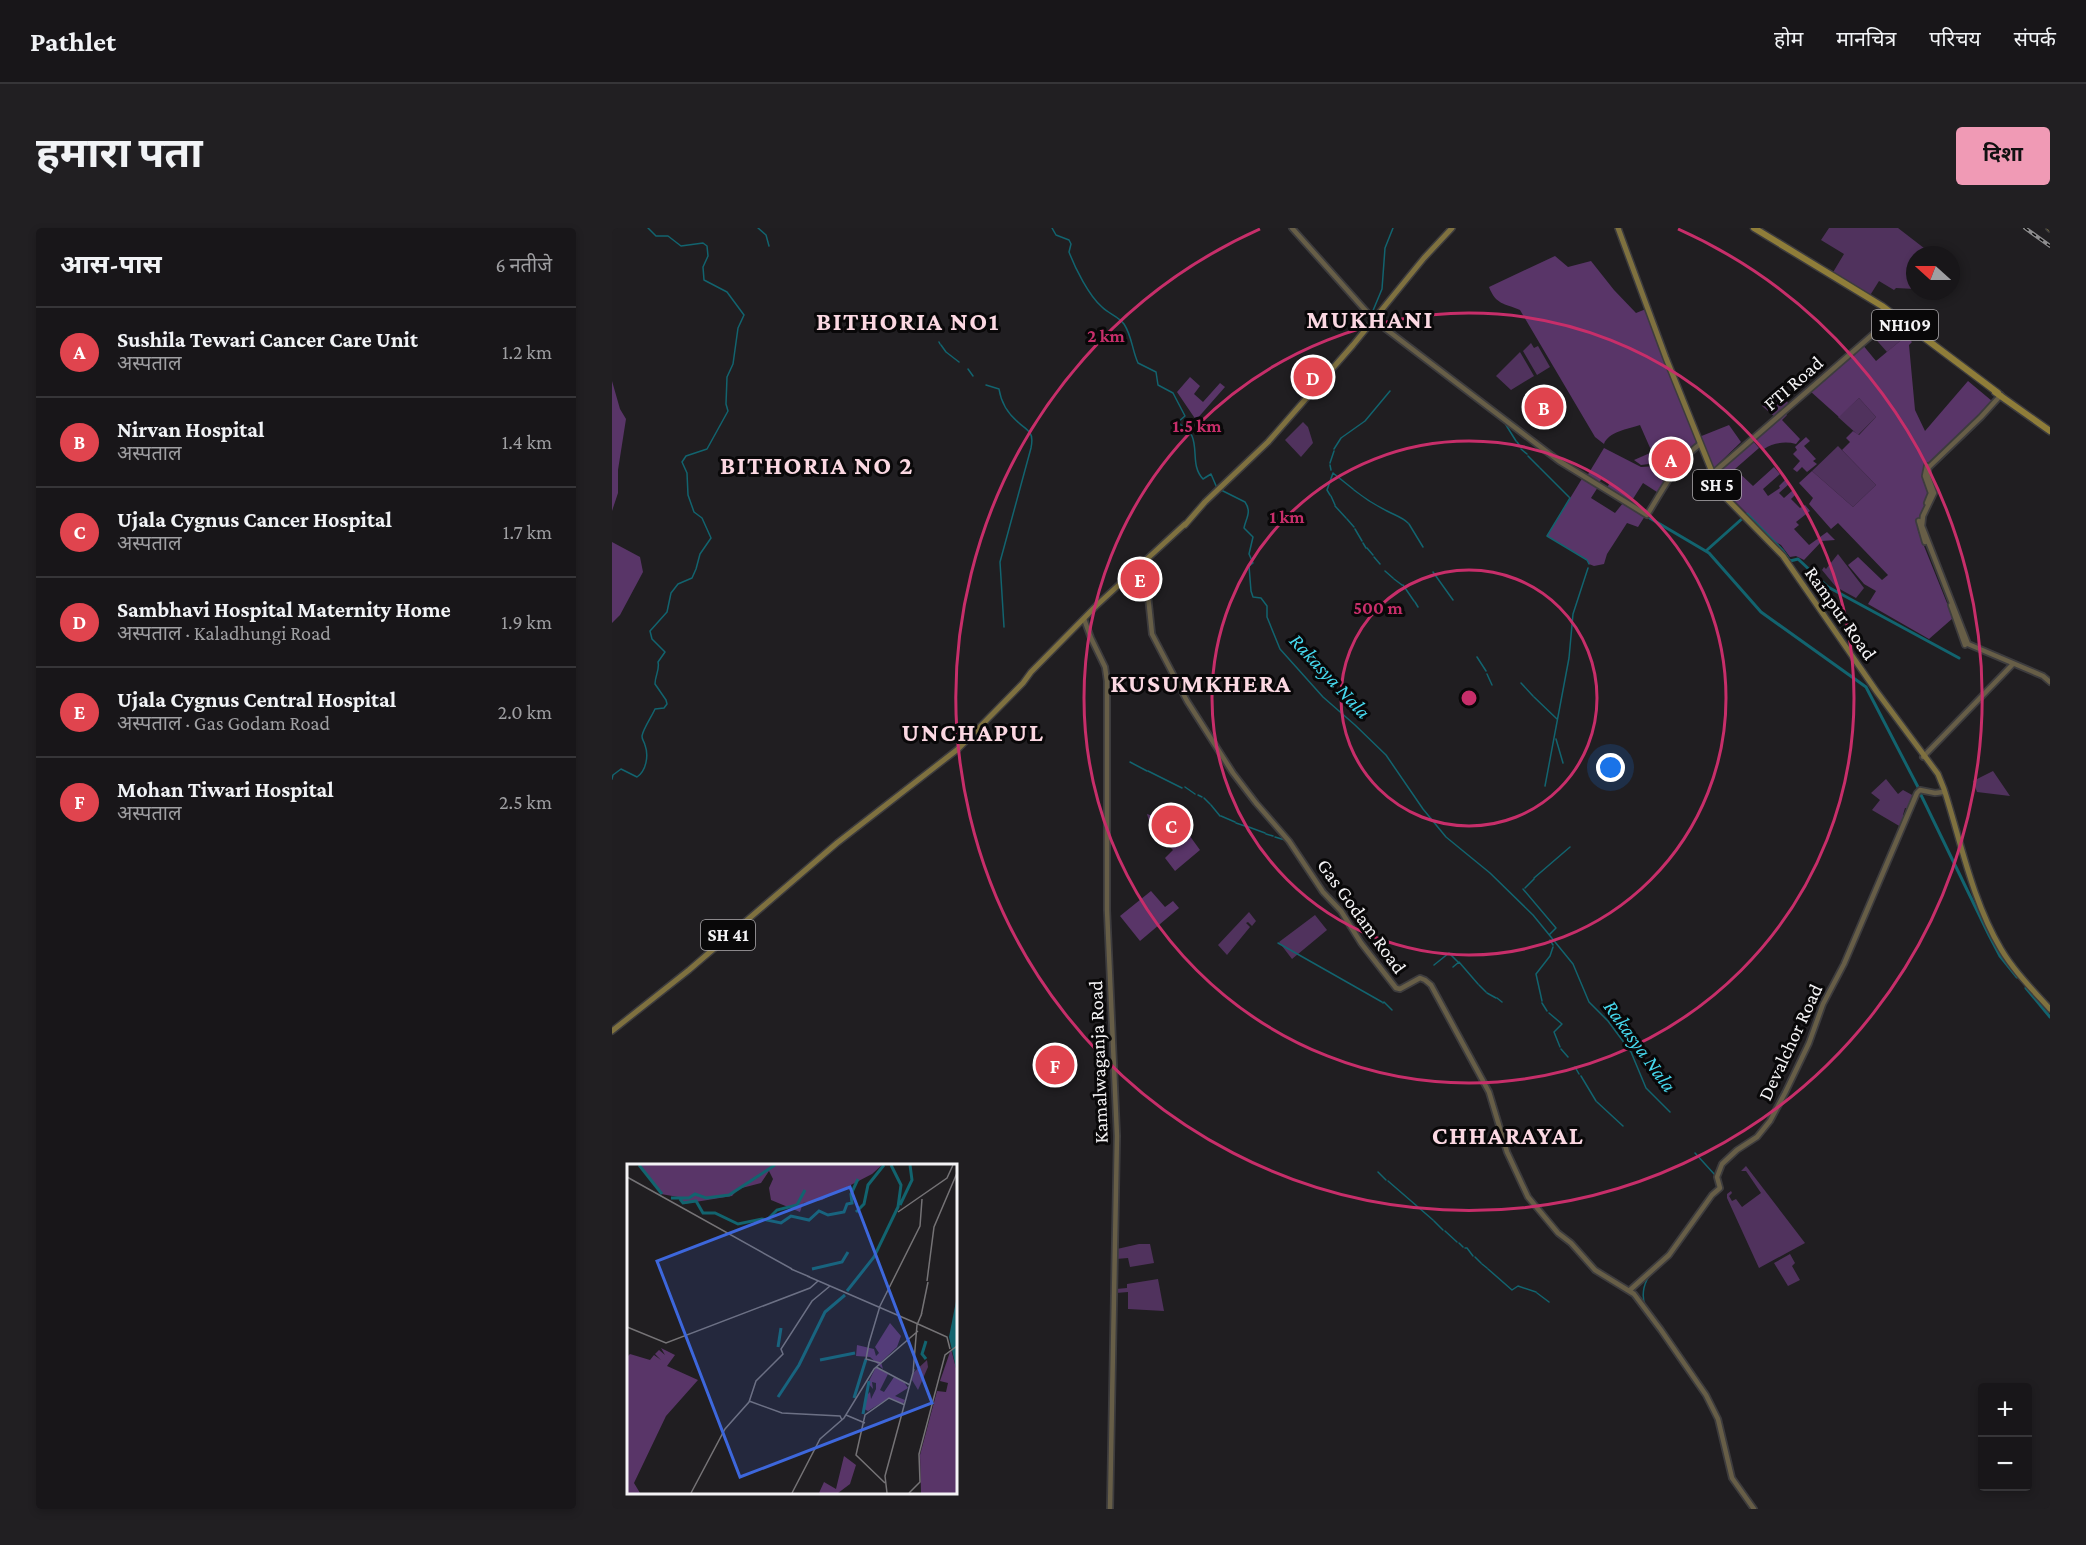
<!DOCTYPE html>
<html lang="hi">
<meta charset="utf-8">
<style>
body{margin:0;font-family:"Crimson Pro","Noto Sans Devanagari",serif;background:#211f22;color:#f1f3f6}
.controls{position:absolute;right:18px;bottom:18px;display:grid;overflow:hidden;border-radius:6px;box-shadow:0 3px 9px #0003}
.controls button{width:54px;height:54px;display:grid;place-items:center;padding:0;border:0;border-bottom:2px solid #363538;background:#181619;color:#f1f3f6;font:30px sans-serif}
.compass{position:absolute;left:1294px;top:18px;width:54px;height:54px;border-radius:50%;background:#181619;box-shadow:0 3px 9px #0003;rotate:291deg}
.you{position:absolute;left:999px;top:540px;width:21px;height:21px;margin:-15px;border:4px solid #fff;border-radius:50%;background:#1a73e8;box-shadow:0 0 0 9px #1a73e833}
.badge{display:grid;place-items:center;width:39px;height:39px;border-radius:50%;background:#f09ab5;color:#fff;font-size:20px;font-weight:700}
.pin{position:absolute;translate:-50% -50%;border:3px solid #fff;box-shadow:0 2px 6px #0006}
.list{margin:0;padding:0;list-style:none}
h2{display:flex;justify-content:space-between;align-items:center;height:78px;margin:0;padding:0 24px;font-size:26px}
h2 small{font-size:20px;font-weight:400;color:#9f9fa2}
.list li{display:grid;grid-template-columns:39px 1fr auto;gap:18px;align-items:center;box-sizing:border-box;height:90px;padding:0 24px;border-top:2px solid #363538}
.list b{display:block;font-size:22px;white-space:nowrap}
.list p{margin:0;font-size:20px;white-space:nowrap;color:#9f9fa2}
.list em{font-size:20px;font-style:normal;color:#9f9fa2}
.map{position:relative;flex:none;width:1438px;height:1281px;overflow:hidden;border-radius:6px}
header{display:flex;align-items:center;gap:36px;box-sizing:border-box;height:84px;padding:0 30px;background:#181619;border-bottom:2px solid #363538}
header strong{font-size:28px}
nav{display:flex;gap:33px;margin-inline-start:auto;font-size:21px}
.intro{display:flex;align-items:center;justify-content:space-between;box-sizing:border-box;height:144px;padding:0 36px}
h1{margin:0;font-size:42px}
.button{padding:15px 27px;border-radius:6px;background:#f09ab5;color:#111;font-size:21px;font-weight:700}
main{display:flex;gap:36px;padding:0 36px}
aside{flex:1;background:#181619;border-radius:6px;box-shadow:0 3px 9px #0003}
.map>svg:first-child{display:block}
</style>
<header>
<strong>Pathlet</strong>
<nav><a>होम</a><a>मानचित्र</a><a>परिचय</a><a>संपर्क</a></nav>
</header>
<div class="intro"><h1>हमारा पता</h1><a class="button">दिशा</a></div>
<main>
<aside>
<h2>आस-पास<small>6 नतीजे</small></h2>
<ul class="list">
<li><span class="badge" style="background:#e0444e">A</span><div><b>Sushila Tewari Cancer Care Unit</b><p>अस्पताल</p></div><em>1.2 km</em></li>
<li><span class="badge" style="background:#e0444e">B</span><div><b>Nirvan Hospital</b><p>अस्पताल</p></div><em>1.4 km</em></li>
<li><span class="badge" style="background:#e0444e">C</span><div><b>Ujala Cygnus Cancer Hospital</b><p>अस्पताल</p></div><em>1.7 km</em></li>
<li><span class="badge" style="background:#e0444e">D</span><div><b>Sambhavi Hospital Maternity Home</b><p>अस्पताल · Kaladhungi Road</p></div><em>1.9 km</em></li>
<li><span class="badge" style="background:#e0444e">E</span><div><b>Ujala Cygnus Central Hospital</b><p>अस्पताल · Gas Godam Road</p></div><em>2.0 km</em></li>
<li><span class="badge" style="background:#e0444e">F</span><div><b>Mohan Tiwari Hospital</b><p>अस्पताल</p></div><em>2.5 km</em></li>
</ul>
</aside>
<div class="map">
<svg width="1438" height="1281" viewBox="0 0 1438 1281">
<rect width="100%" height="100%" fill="#201e21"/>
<path fill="#50325d" d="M 1217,0 L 1286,0 L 1321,27 L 1303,27 L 1303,61 L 1284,60 L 1282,62 L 1267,53 L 1257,69 L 1220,46 L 1232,26 L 1209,12 Z
M 1280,91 L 1296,103 L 1294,108 L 1275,124 L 1260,107 Z
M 919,115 L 922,120 L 926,118 L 938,139 L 925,147 L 911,123 Z
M 908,124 L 922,148 L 899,162 L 884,148 Z
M 1165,161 L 1177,176 L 1163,189 L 1150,178 Z
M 1247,170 L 1264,189 L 1246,207 L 1226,189 Z
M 691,194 L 696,199 L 701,215 L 689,229 L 673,212 Z
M 1226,218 L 1264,257 L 1241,279 L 1200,243 Z
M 1226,326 L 1252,360 L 1244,370 L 1224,359 L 1210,342 L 1212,339 L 1214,341 Z
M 1381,543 L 1398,568 L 1365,564 L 1361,553 Z
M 1274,551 L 1286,566 L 1291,562 L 1302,568 L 1296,581 L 1293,580 L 1291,587 L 1293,588 L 1289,599 L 1260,582 L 1268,572 L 1259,565 Z
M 637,684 L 644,693 L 640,698 L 636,694 L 634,695 L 638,699 L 615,727 L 606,717 Z
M 703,687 L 715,702 L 680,731 L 667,714 Z
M 1134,938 L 1193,1015 L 1147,1040 L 1115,970 L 1115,966 L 1119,963 L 1120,965 L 1117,968 L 1120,973 L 1124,971 L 1130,979 L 1149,965 L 1134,943 L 1129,943 Z
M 527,1016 L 538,1016 L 542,1035 L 518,1039 L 516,1030 L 504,1031 L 505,1021 Z
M 1178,1026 L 1183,1035 L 1180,1038 L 1188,1052 L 1176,1058 L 1162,1035 Z
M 546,1051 L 552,1083 L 516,1081 L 516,1064 L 504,1065 L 504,1061 L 515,1060 L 515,1056 Z"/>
<path fill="#593568" d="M 943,28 L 956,39 L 979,33 L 1002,62 L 1024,85 L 1034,81 L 1085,214 L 1063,240 L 1045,235 L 1029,237 L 1022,232 L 1038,225 L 1039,222 L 1028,197 C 1016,201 996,204 992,216 L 983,209 L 908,82 C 892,75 884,77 877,59 Z
M 1294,108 L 1300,114 L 1297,117 L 1303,182 L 1313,203 L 1356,153 L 1380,173 L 1312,241 C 1311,252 1319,260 1316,270 C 1313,283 1304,289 1306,303 L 1341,390 L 1317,411 L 1256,376 L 1264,363 L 1252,356 L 1236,337 L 1246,329 L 1270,352 L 1276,347 L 1226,295 L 1219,301 L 1197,276 L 1201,270 L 1187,255 L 1200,243 L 1241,279 L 1264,257 L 1230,222 L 1238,214 L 1234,210 L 1241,203 L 1247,207 L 1264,189 L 1247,170 L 1227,189 L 1198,163 L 1250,116 L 1264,133 Z
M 578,149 L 588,158 L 582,166 L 591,174 L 608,155 L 613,159 L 584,192 L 565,164 Z
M 0,153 L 8,181 L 14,191 L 6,242 L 6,265 L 0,283 Z
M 1173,184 L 1175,187 L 1170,192 L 1188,211 L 1184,216 C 1173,213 1161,215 1152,221 L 1143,212 Z
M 1117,197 L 1129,214 L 1101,241 L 1087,209 Z
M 1194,209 L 1198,213 L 1192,218 L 1204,231 L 1201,233 L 1205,236 L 1195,244 L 1190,239 L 1185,244 L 1181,241 L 1188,233 L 1181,226 L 1185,222 L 1183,219 Z
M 1141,213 L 1147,220 L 1123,241 L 1141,258 L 1162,239 L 1168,246 L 1151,261 L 1156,268 L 1168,260 L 1167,258 L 1173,252 L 1177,256 L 1167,265 L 1172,270 L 1181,262 L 1184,266 L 1179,271 L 1188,280 L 1193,277 L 1198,283 L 1184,294 L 1187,297 L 1182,301 L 1197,317 L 1215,304 L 1223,312 L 1210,313 L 1192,332 L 1184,328 L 1178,329 L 1169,317 L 1162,313 L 1114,264 L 1103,247 Z
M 992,220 L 1029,239 L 1045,238 L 1051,240 L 1045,249 L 1053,254 L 1045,264 L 1031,255 L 1019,274 L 995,260 L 998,254 L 990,250 L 987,255 L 975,248 Z
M 971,249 L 986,259 L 979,270 L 1003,285 L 1011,275 L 1033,288 L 1026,299 L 1015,295 L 995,326 L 992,336 L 982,338 L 977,336 L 975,332 L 935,308 Z
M 0,314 L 28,329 L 31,344 L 8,387 L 0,395 Z
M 535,586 L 541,588 L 557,607 L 565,601 L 568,604 L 572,600 L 588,622 L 563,643 L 553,630 L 561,622 L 556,617 L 553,619 L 547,612 L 543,613 Z
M 539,663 L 553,679 L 561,673 L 567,680 L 528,713 L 508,688 Z"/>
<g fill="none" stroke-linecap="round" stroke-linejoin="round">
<path stroke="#12646f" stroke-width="1.5" d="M 146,0 L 154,7 L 157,18
M 440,0 L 444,7 L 457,12 L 459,16 L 457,24 C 463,40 477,68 490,79 C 497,86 506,88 512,96 C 520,108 520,122 526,135 L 544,144 L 546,157 L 561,165 L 573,188 L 566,194 C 570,199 577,202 580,208 C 586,222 579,238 591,251 L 599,246 L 605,260
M 760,85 L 770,61 L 773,20 L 781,0
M 327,114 L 328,116
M 329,117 L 334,124 L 347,134
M 356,141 L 361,148
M 374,157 L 387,161 C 389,174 396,186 407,195 C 410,198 416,201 418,205 C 421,209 420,215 419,220 L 388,334 L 392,399
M 894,197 L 904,213
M 905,214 L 909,219
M 722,221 L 729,210 L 753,193 L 778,163
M 909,221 L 915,226
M 916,228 L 927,239
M 718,235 L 722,223
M 718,237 L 719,242
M 928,240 L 957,269
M 721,245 L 741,261
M 609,262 L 633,274 C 640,284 634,290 632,300 L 641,309 L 637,326 L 641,335 L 637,338 L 639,363 L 641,369 L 649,370 L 655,378 L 655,389 L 668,421 L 711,469 L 743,497 L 774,527 L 811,581 L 834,609 L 878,645 L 921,687 L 961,736 L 977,774 L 996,793 L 1019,824 L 1034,860 L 1058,884
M 742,262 C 752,270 763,277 775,283 C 782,287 790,289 796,295
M 718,267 L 715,262 L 721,245
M 719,268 L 723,277
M 958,270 L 935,308 L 975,332 L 977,336
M 723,278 L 734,290
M 735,291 L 742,299
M 797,296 L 811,319
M 743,301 L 750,313
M 751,315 L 754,320
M 755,320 L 761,327
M 762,329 L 768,336
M 773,343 L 781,350
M 821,344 L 841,372
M 782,351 L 790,357
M 791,357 L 802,373
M 803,374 L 806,379
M 865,429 L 874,443
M 875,446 L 880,457
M 909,455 L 921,468
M 922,469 L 945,491
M 944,511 L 951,535
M 518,534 L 535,543
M 536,543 L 570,560
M 0,551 L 1,547 L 9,541 L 25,549 C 34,543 37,528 33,517 C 32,513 30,512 30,508 C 31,501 40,488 43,481 L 52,480 L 55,476 L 54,472 L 43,456 C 43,447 48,442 46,434 L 53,424 L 40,411 L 38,403 L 55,384 L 59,365 L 66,356 L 80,350 L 84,341 L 88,326 L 99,310 L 90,290 L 82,284 L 76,267 L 75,245 L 70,234 L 74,228 L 95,221 L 116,183 L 114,176 L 115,149 L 121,136 L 126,100 L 132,87 L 115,64 L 92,52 L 91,39 L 96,28 L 95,18 L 91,15 L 69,18 L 56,8 L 44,8 L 36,0
M 933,558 L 957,430 L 961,386 L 976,340
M 573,559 L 583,566
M 586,567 L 590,569
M 592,570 L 598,576
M 599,577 L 608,588
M 609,588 L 623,594
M 624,595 L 633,598
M 634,598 L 653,605
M 654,606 L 661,608
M 663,609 L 673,612
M 922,650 L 958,619
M 913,660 L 922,651
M 911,661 L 944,700 L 938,706
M 938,712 L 941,717
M 666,715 L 770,774
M 822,737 L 837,725 L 846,734
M 841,739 L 847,734 L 866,756
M 867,757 L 874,764
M 875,765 L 884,770
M 885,770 L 890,774
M 930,773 L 924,746 L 938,728 L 941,719
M 771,775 L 772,774 L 780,782
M 930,775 L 935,783
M 937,785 L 950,796 L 942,804 L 948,819
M 949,821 L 956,829
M 963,839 L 967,846
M 969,848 L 984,873
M 985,874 L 1011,898
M 1083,925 L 1103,947
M 766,944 L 774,952
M 776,953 L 821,992
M 822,993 L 831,1002
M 833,1003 L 845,1014
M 847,1015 L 851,1019
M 853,1020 L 855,1020 L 861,1028
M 863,1029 L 869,1035
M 870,1036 L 875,1040
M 876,1041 L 900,1062 L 906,1058 L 924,1064
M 925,1065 L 937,1074
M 1033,1077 C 1029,1066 1032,1053 1040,1045
M 1104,1182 L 1108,1191"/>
<path stroke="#12646f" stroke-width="3" d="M 1135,286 L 1171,323 L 1178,333 L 1186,331 L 1216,359 L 1347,430
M 1036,289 L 1097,325 L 1149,384 L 1254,459 L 1307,561
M 1095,322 L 1132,289
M 1309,567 L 1377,707 L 1388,728 L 1405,749
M 1414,760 L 1438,789"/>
<g stroke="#3d3c3e" stroke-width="8">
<path id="secondary" d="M 680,0 L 762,92 L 947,233 L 1035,287 C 1051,262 1064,234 1088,216
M 1389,167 L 1369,189 L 1317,239 L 1315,246 L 1322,265 L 1311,288 L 1310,298 L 1356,416 L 1431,448 L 1438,454
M 1315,238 L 1313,248 L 1319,265 L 1315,275
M 1100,246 L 1282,88
M 1307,293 L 1313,314
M 531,336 L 533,339 L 540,406 L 575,473 L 621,545 L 644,575 L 677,613 L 711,664 L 729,683 L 749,715 L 784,760 L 788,761 L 808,750 L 813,752 L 819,757 L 877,864 L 895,924 L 916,969 L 946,1005 L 959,1015 L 983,1042 L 1022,1066 L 1049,1102 L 1094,1167 L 1106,1191 L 1120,1250 L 1142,1281
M 1339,377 L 1353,417
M 472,391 L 479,410 L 493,439 L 495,453 L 495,682 L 505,908 L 498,1281
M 1311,529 L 1401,436
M 1018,1062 L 1057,1027 L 1100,967 L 1108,960 L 1105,949 L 1110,936 L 1125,922 L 1145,909 L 1158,893 L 1173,865 L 1197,815 L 1211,776 L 1232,736 L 1305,565 L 1308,562 L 1323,565 L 1331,564"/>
</g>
<g stroke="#3d3c3e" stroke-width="8">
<path id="primary" d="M 1006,0 L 1054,130 L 1106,259 L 1113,269 L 1171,328 L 1265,464 L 1326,546 L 1332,561 C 1349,614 1360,672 1389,721 C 1402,743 1421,762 1438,781
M 1437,0 L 1438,1
M 573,297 L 593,274 L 656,214 L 741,117 L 812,30 L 840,0
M 0,803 L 77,742 L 225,615 L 346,521 L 411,455 L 419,444 L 485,377 L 573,296"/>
</g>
<g stroke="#3d3c3e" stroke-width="9">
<path id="trunk" d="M 1142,0 L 1270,78 L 1386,165
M 1383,164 L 1438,203"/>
</g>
<use href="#secondary" stroke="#675e47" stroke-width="4.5"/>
<use href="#primary" stroke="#7f713f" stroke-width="5"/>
<use href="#trunk" stroke="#8f7d39" stroke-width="6"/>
<g stroke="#8e8d8f" stroke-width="4">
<path id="rail" d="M 1413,0 L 1438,18"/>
</g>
<use href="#rail" stroke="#090809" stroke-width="1.5" stroke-dasharray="4.5" stroke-linecap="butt"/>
</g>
<g fill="none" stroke="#c72e6a" stroke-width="3">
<circle cx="857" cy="470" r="128"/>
<circle cx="857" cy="470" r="257"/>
<circle cx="857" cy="470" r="385"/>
<path d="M1066 1A513 513 0 1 1 648 1"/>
</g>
<g text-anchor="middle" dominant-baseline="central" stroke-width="6" stroke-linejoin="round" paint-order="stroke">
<g fill="#090809" stroke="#aeacae" stroke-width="1.5">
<rect x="1260" y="82" width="66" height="30" rx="4.5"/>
<rect x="1081" y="242" width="48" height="30" rx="4.5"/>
<rect x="89" y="692" width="54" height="30" rx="4.5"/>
</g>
<g font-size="18" font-weight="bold" fill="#f4f3f5">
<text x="1293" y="97">NH109</text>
<text x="1105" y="257">SH 5</text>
<text x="116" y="707">SH 41</text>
</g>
<g font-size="20" fill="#f4f3f5" stroke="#090809">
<text transform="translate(1181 155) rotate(-41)">FTI Road</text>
<text transform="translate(1229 385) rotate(55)">Rampur Road</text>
<text transform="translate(750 688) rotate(54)">Gas Godam Road</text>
<text transform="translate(1178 814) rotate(-65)">Devalchor Road</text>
<text transform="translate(486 834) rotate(-92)">Kamalwaganja Road</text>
</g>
<g font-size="21" font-style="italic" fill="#46d8ed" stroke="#090809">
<text transform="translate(718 448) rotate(47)">Rakasya Nala</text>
<text transform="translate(1028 818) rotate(54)">Rakasya Nala</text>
</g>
<g font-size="26" font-weight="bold" letter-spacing="1.5" fill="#fbd8e2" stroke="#090809">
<text x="758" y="91">MUKHANI</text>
<text x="296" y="93">BITHORIA NO1</text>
<text x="205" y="237">BITHORIA NO 2</text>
<text x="589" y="455">KUSUMKHERA</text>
<text x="361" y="504">UNCHAPUL</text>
<text x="896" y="907">CHHARAYAL</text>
</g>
</g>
<g transform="translate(15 936)">
<rect width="330" height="330" fill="#201e21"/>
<path d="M 300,196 L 301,203 L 291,226 L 285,216 L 286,209 Z" fill="#50325d"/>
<path d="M 12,1 L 255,1 L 245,10 L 195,36 L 176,39 L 173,48 L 144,36 L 142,24 L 146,15 L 142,7 L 134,19 L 111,25 L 105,32 L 56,40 L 51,33 L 34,30 ZM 263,159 L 274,172 L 270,183 L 254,198 L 256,205 L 243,193 L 229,192 L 230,181 L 247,185 L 249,192 L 252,189 L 248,183 ZM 34,184 L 48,191 L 40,202 L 71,216 L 39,252 L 7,319 L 13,329 L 0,329 L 0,193 L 3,190 L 23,196 L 27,191 L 34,196 L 28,190 L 32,186 L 38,191 ZM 324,185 L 330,208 L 330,329 L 294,329 L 293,291 L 310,227 L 319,228 L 321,219 L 313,217 ZM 249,203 L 261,210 L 253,226 L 257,228 L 267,213 L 277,218 L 281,224 L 268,232 L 278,236 L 276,240 L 262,234 L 241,247 L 237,245 L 238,233 L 243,228 L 244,235 L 249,225 L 249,219 L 245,218 L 246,225 L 241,219 ZM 217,292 L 229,301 L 223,320 L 211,329 L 192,329 L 197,318 L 209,325 Z" fill="#593568"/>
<path d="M 330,132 L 330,208 L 322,173 Z" fill="#12646f"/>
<path fill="none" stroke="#12646f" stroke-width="3" d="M 12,1 L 35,30M 44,34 L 62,34 L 68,30 L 79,34 L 102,31 L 148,1M 53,35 L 56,39 L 69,37 L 76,49 L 88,49 L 111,60 L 135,55 L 154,59 L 164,52 L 182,56 L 192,47 L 201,51 L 217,48 L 220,40 L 225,39 L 224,30 L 231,15M 273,41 L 285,16 L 283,1M 229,48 L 237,40 L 241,21 L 257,1M 141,55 L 150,46 L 170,41 L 178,26M 185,105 L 215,98 L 221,88M 220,127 L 247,93 L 271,43 L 274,21 L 264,1M 299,177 L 295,190 L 299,195M 151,183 L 154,164M 193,196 L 228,189M 151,233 L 172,201 L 198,148 L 218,131M 227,234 L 239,195M 236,250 L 242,217"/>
<path fill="none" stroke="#757376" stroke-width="1.5" d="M 0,13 L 165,105M 271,48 L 320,14 L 326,1M 164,105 L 183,113M 180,112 L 291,160M 300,117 L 307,63 L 330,9M 294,152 L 301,118M 291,160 L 320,173 L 323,185M 0,163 L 39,179 L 183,124 L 191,117M 253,199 L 239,195 L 242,179 L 253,142 L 293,62 L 295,35M 249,203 L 283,221M 286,209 L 290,161 L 295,149M 122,237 L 155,249 L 213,252 L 215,256M 219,251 L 238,259M 258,319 L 229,291 L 238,251 L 262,234 L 278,241M 64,329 L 98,265 L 122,238 L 129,217 L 156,190 L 154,185 L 185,137 L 203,122M 165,329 L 193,275 L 217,254 L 247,205 L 291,167M 260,329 L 258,312 L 287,205M 282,329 L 293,318 L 292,290 L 318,191 L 330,182"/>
<path fill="#3d67dc" fill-opacity="0.15" stroke="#3d67dc" stroke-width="3" d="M 223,23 L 305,239 L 113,313 L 30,97 Z"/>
<rect width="330" height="330" fill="none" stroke="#f4f3f5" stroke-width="3"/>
</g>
<circle cx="857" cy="470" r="9" fill="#c72e6a" stroke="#090809" stroke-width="3"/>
<g font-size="18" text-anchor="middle" font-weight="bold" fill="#c72e6a" stroke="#090809" stroke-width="6" stroke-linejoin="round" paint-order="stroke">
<text x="494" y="114">2 km</text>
<text x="585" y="204">1.5 km</text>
<text x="675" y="295">1 km</text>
<text x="766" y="386">500 m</text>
</g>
</svg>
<div class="controls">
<button>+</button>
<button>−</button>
</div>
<svg class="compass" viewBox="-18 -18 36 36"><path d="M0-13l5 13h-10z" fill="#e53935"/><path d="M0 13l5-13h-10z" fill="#9f9fa2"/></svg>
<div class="you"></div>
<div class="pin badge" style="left:1059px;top:231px;background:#e0444e">A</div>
<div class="pin badge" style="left:932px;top:179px;background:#e0444e">B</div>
<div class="pin badge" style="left:559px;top:597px;background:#e0444e">C</div>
<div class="pin badge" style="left:701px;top:149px;background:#e0444e">D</div>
<div class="pin badge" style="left:528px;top:351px;background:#e0444e">E</div>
<div class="pin badge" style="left:443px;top:837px;background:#e0444e">F</div>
</div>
</main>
